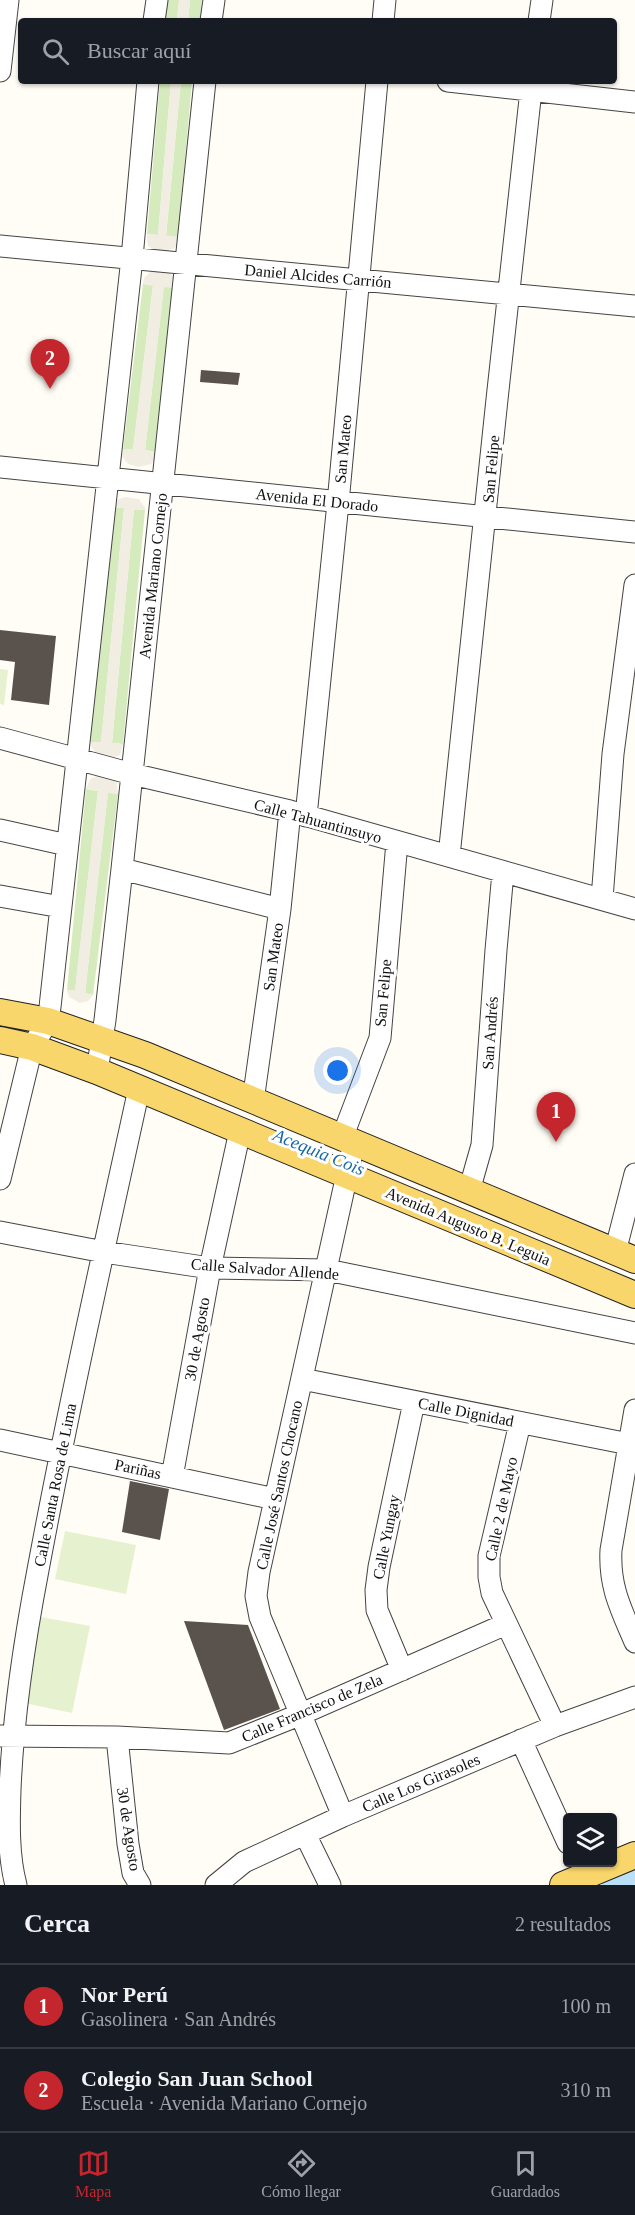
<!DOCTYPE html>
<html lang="es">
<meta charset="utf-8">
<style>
body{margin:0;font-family:"Times New Roman",serif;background:#20242c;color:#f1f3f6}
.controls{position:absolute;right:18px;bottom:18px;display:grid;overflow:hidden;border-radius:6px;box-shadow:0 2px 4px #0004}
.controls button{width:54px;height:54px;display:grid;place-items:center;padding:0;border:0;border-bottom:2px solid #363941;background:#171b24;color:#f1f3f6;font:30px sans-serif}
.you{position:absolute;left:338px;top:1071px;width:21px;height:21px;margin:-15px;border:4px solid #fff;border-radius:50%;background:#1a73e8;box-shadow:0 0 0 9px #1a73e833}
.badge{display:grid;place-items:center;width:39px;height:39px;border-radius:50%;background:#c4262e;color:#fff;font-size:20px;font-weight:700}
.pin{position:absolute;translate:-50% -50px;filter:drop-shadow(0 2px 3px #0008)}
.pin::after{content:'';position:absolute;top:32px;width:21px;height:18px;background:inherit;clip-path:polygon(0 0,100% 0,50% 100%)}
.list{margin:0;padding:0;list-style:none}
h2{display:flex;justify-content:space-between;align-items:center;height:78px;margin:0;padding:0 24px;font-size:26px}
h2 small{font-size:20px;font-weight:400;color:#9ea1a6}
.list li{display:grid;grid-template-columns:39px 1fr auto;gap:18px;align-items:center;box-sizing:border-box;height:84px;padding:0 24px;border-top:2px solid #363941}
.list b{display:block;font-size:22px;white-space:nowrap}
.list p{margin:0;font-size:20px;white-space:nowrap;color:#9ea1a6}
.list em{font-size:20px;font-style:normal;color:#9ea1a6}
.icon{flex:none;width:33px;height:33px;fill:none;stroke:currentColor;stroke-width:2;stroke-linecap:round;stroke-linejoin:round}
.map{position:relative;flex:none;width:635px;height:1885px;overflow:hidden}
.search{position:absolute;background:#171b24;box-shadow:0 2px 4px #0004;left:18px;right:18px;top:18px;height:66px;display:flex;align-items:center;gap:15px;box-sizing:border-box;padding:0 21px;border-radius:6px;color:#9ea1a6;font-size:22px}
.sheet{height:246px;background:#171b24}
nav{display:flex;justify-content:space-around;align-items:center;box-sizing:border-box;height:84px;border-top:2px solid #363941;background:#171b24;font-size:16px;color:#9ea1a6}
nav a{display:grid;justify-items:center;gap:3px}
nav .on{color:#c4262e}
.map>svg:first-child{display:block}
</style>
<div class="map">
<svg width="635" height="1885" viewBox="0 0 635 1885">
<rect width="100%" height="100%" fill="#fffdf5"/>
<path fill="#d5ebbd" d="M 167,0 L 179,0 L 177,21 L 165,21 Z
M 190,0 L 202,0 L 200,21 L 188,21 Z
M 160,81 L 171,81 L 158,235 L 147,234 Z
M 181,81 L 192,81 L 178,237 L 166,236 Z
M 143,284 L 153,285 L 133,450 L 123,449 Z
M 164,286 L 174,288 L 155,452 L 145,450 Z
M 112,507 L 124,508 L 101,743 L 90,742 Z
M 134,509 L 145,510 L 123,744 L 112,743 Z
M 86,789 L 98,791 L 75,991 L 67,990 Z
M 108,792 L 118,794 L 93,995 L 85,993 Z"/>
<path fill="#e6f2cf" d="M 0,669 L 8,670 L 4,705 L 0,704 Z
M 65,1531 L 136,1545 L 126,1594 L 55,1579 Z
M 41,1617 L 90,1626 L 72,1713 L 24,1703 Z"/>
<path fill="#f1ede2" d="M 179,0 L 190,0 L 188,21 L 177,21 Z
M 171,81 L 181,81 L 166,235 L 178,237 L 175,248 L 161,252 L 154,250 L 148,246 L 147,240 L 147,234 L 158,235 Z
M 160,269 L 168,272 L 173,276 L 174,288 L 164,287 L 145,450 L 155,452 L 155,458 L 151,464 L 139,467 L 128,464 L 122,456 L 123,449 L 133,449 L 153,286 L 143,284 L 144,278 L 150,272 Z
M 125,497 L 139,499 L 145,508 L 145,510 L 134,510 L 112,743 L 123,744 L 120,755 L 111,759 L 100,757 L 92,748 L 90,742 L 101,742 L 124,508 L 112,507 L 117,500 Z
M 102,774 L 116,780 L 118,794 L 108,793 L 85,993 L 93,995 L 88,1001 L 80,1003 L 69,997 L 67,990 L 75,990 L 98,791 L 86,789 L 90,779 Z"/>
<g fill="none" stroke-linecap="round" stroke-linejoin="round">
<path stroke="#b9e0f7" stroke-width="16" d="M 610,1885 L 635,1876"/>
</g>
<path fill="#5a524d" d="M 201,370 L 240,373 L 238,385 L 200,382 Z
M 0,630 L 56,636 L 49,705 L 11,700 L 15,662 L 0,660 Z
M 130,1481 L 169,1489 L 160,1540 L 122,1532 Z
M 184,1621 L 248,1625 L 280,1709 L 224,1730 Z"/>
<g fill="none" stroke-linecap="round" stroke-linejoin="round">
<g stroke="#444" stroke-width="23">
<path id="minor" d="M 154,21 L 157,0
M 211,21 L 214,0
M 383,21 L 385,0
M 539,21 L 542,0
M 0,71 L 8,0
M 448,81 L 635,102
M 0,246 L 635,306
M 0,467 L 635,532
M 0,738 L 132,774 L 290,811 L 635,909
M 306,816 L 338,503 L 377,81
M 0,830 L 67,845
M 449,856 C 477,598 502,339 532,81
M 122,869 L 280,909
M 0,896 L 61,907
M 602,899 L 613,754 L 635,585
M 97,1071 L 105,1020 L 122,869 L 205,81
M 253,1101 L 280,909 L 290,811
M 342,1138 L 380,1038 L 397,842
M 0,1179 L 32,1047 L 48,1021 L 50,1007 L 132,258 L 148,81
M 469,1191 L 482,1145 L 496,950 L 503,872
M 0,1232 L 104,1252 L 210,1268 L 327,1270 L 635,1333
M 615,1252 L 635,1174
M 302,1379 L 629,1444
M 635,1410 L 611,1550 C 609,1587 621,1609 635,1642
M 520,1423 L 489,1556 L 489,1577 L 492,1593 L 555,1726
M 0,1440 L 275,1499
M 172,1477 L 210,1268 L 240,1131
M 402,1670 L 377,1610 L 376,1590 L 379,1567 L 414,1402
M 0,1736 L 117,1737 L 229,1743 L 299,1715 L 506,1624
M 117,1737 L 128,1844 L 133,1873 L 140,1885
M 521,1740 L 568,1843
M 343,1816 L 260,1617 L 256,1596 L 259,1572 L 354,1143
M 305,1834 L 330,1885
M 16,1885 C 8,1855 9,1822 10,1790 C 13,1715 24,1643 38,1570 C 68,1409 104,1249 139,1089
M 216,1885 L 244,1862 L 343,1816 L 555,1726 L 635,1697"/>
</g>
<g stroke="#222" stroke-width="28">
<path id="major" d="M 0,1012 L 48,1021 L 145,1055 L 635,1260
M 0,1040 L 32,1047 L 97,1071 L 635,1295
M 563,1885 L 635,1855"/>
</g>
<use href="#minor" stroke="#fff" stroke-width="21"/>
<use href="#major" stroke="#f9d66b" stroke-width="26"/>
</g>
<g text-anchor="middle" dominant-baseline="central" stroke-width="6" stroke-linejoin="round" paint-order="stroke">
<g font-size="16" fill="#111" stroke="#fff">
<text transform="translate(318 276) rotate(5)">Daniel Alcides Carrión</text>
<text transform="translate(343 449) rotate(-85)">San Mateo</text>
<text transform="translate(491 469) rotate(-85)">San Felipe</text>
<text transform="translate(317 500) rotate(6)">Avenida El Dorado</text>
<text transform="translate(153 576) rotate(-84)">Avenida Mariano Cornejo</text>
<text transform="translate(318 821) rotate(15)">Calle Tahuantinsuyo</text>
<text transform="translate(273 957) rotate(-82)">San Mateo</text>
<text transform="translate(383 993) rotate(-85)">San Felipe</text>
<text transform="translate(490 1033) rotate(-86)">San Andrés</text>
<text transform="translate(468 1226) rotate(23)">Avenida Augusto B. Leguia</text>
<text transform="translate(265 1269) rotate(4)">Calle Salvador Allende</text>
<text transform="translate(197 1339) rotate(-80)">30 de Agosto</text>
<text transform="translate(466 1412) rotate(11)">Calle Dignidad</text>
<text transform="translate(138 1469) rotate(12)">Pariñas</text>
<text transform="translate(55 1485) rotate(-79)">Calle Santa Rosa de Lima</text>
<text transform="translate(279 1485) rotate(-78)">Calle José Santos Chocano</text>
<text transform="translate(501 1509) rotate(-78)">Calle 2 de Mayo</text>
<text transform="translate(386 1537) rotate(-79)">Calle Yungay</text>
<text transform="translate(312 1708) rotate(-23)">Calle Francisco de Zela</text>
<text transform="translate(421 1783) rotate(-23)">Calle Los Girasoles</text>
<text transform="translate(129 1829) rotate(81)">30 de Agosto</text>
</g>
<g font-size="18" font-style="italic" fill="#1768a6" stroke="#fff">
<text transform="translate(319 1152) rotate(22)">Acequia Cois</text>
</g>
</g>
</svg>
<div class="controls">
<button><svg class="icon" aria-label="layers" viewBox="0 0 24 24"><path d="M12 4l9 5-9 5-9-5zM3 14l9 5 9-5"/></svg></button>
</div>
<div class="you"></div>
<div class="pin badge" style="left:556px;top:1142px">1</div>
<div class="pin badge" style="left:50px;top:389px">2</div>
<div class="search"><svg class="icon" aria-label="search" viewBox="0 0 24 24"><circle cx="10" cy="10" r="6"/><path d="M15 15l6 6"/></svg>Buscar aquí</div>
</div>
<section class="sheet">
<h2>Cerca<small>2 resultados</small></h2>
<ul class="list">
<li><span class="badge">1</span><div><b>Nor Perú</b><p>Gasolinera · San Andrés</p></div><em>100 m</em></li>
<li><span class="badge">2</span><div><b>Colegio San Juan School</b><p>Escuela · Avenida Mariano Cornejo</p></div><em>310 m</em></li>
</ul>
</section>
<nav>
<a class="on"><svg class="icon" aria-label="map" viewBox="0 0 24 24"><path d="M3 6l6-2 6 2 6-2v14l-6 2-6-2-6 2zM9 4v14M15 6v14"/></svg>Mapa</a>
<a><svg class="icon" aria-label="directions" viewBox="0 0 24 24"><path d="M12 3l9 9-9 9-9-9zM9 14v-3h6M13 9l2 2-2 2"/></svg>Cómo llegar</a>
<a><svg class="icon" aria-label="saved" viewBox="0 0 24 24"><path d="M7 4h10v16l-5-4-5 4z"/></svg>Guardados</a>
</nav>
